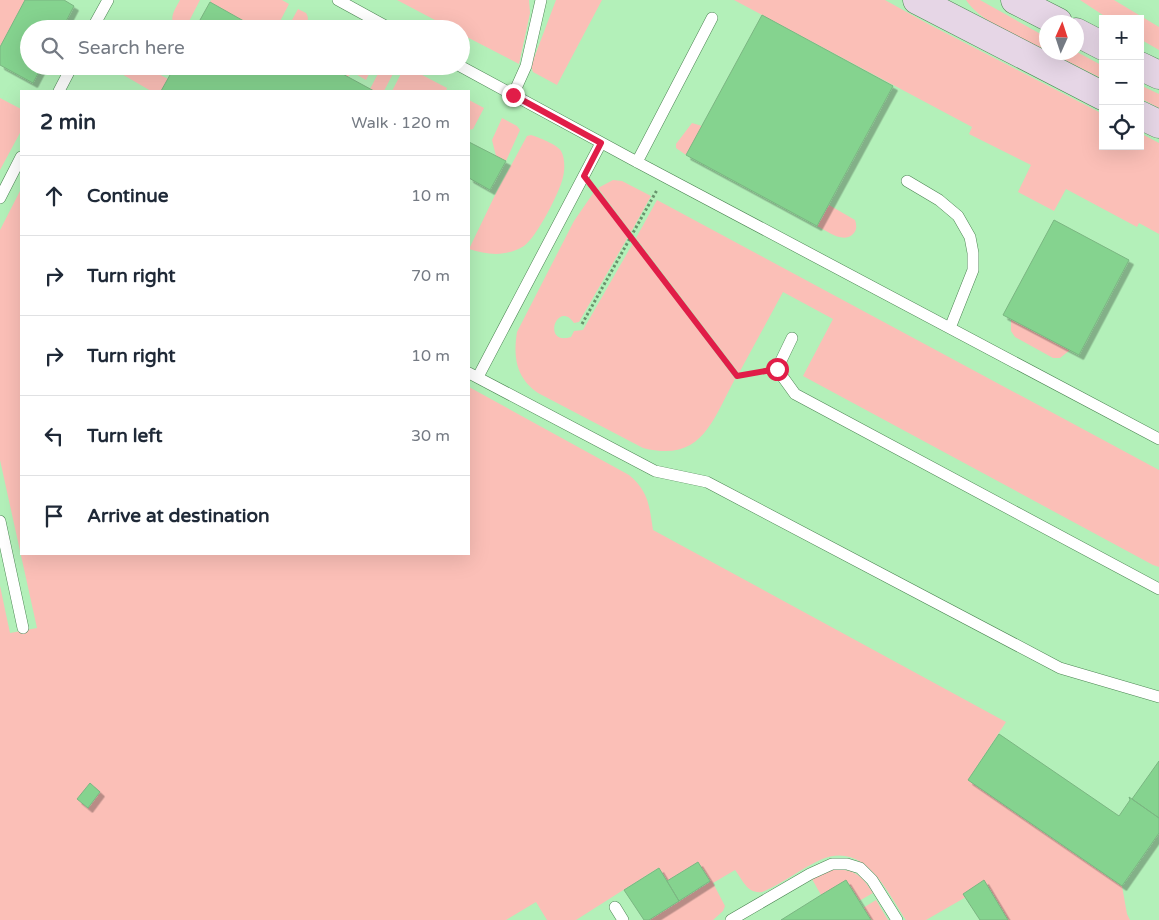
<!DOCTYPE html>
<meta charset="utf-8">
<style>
body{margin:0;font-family:"Varela Round",sans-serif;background:#f2f2f3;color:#1f2937}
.controls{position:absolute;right:15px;top:15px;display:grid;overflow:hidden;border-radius:0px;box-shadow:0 5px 20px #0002}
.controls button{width:45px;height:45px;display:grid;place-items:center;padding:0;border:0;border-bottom:1px solid #e0e1e3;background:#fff;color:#1f2937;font:25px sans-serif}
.compass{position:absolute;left:1039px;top:15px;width:45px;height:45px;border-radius:50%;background:#fff;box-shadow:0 5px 20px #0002;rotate:3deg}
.stop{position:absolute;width:15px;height:15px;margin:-11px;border:4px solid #e11d48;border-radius:50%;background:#fff}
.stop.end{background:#e11d48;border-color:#fff;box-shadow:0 1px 5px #0008}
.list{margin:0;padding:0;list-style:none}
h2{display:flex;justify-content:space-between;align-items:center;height:65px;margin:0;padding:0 20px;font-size:21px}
h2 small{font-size:16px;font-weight:400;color:#747a83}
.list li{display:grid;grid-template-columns:32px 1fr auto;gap:15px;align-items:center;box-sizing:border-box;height:80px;padding:0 20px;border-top:1px solid #e0e1e3}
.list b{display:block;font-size:19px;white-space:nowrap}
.list em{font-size:16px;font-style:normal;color:#747a83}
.icon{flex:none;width:28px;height:28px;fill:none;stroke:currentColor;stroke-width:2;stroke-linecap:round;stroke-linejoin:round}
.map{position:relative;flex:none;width:1159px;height:920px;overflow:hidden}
.search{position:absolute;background:#fff;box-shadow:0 5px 20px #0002;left:20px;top:20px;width:450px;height:55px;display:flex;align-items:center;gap:12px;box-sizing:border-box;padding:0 18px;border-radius:28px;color:#747a83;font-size:19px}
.panel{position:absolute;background:#fff;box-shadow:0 5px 20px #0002;left:20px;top:90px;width:450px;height:465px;border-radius:0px}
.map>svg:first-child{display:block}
</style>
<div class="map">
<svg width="1159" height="920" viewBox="0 0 1159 920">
<defs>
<filter id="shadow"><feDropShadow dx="4.5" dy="4.5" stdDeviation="0" flood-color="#0004"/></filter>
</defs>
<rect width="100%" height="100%" fill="#b3f0b9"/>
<path fill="#fbbfb7" d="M 0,0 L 25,0 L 0,47 Z
M 180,0 L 200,0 L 185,29 L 175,29 C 169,17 174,11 180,0 Z
M 211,0 L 282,0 L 289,4 L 276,29 L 258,29 L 210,2 Z
M 397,0 L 529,0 L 530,13 L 519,64 L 461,34 L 461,29 L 452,29 Z
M 556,0 L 602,0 L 557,85 L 533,72 L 531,66 Z
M 734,0 L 885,0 L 930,25 L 1103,114 L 1103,146 L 1140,146 L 1140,133 L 1159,143 L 1159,234 L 1139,223 L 1137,227 L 1066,189 L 1054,211 L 1018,192 L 1031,165 L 969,134 L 972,127 Z
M 966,0 L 980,0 L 1046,37 L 1046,50 C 1022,38 981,23 966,0 Z
M 1080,0 L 1114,0 L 1159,27 L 1159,50 L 1140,39 L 1140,19 L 1109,19 Z
M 298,9 L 306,13 C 310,19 307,23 304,29 L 287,29 Z
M 1077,52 L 1103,66 L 1103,79 L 1051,53 Z
M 108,66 L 144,66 L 168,79 L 161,91 L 151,91 Z
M 328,66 L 373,66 L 366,80 L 352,72 L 348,77 Z
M 382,66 L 397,66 L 384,91 L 374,91 L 370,89 Z
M 405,66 L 447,88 L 446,91 L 392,91 Z
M 1140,85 L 1159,94 L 1159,108 L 1140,98 Z
M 0,98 L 21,109 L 21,131 L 0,170 Z
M 469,100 L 484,108 L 473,129 L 469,130 Z
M 502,118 L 517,126 L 520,130 L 506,161 L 496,156 L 492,140 Z
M 692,123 L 702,126 L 686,155 L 676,148 L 676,144 Z
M 531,135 C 538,137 558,145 561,151 C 565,158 565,169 563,177 C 560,192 536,238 524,246 C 506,257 488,255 469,249 L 496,193 L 527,136 Z
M 613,180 L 622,181 L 651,196 L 631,232 L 598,188 Z
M 21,189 L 21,554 L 469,554 L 469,387 L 629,475 C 649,492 649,505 653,530 L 1006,722 L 968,780 L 1122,886 L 1127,914 L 1130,920 L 1008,920 L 984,881 L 964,893 L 966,897 L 926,920 L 906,920 C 886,890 864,840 820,860 C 800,869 782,884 762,892 C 747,894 743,880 735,870 L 713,883 L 725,906 L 723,911 L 713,920 L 649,920 L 710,882 L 698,862 L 667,881 L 658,868 L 576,920 L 547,920 L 536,902 L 506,920 L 0,920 L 0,586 L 10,633 L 37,628 L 0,460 L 0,230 Z
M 594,192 L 628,237 L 579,322 L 574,323 C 557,299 541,346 571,337 L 574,331 L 583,330 L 633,243 L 735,379 C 712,421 702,463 643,448 L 538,393 C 516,378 513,357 517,332 L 574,221 Z
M 657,200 L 1159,470 L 1159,567 L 1153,565 L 803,376 L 833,319 L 783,292 L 739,373 L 636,238 Z
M 829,205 L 855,220 C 857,226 857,231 852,235 C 842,243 827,231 817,226 Z
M 1011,319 L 1070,350 L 1060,358 L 1053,358 L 1015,337 L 1011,331 Z
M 835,869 C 856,870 862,876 873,893 L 859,901 L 846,880 L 821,895 L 812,879 L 826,872 Z
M 876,900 L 888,920 L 871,920 L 863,908 Z"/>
<path fill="#85d38f" stroke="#7bb682" filter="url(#shadow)" d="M 25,0 L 64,0 L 74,6 L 62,29 L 29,29 L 29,66 L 42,66 L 33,83 L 0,65 L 0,47 Z
M 210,2 L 258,29 L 195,29 Z
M 762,15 L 893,86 L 817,226 L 686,155 Z
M 175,66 L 328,66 L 374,91 L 161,91 Z
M 469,142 L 506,161 L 490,190 L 469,178 Z
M 1054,220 L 1129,260 L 1079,355 L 1003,315 Z
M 999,734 L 1119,816 L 1130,800 L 1129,797 L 1159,818 L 1159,833 L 1122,886 L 968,780 Z
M 1159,761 L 1159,818 L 1132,799 Z
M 90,783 L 100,792 L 88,808 L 77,799 Z
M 698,862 L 710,881 L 679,901 L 667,881 Z
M 659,868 L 679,901 L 649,920 L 644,920 L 624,890 Z
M 846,880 L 871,920 L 781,920 L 821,895 Z
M 984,880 L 1008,920 L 980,920 L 963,894 Z"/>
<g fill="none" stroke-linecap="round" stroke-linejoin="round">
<g stroke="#4b8452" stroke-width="12">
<path id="lane" d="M 338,0 L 391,29
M 92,29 L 108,0
M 460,66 L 637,162 L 1159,439
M 59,91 L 72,66
M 513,95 L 526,66 L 541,0
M 637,162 L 712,18
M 907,181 L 939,200 L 958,216 L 970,237 L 973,253 L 973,270 L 950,328
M 0,198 L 21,157
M 792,338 L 777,369 L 795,394 L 1159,589
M 469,373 L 655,471 L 707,482 L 1060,668 L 1159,697
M 480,373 L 601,143
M 0,521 L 23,628
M 615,907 L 623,920
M 731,920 L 810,874 L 832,864 L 847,864 L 860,868 L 872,880 L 897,920"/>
</g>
<g stroke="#4b8452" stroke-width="29">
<path id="secondary" d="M 917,0 L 1103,96
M 1015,0 L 1058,22
M 1076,32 L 1103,46
M 1140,66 L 1159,75
M 1140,115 L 1159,124"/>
</g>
<path stroke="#67936c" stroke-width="3" stroke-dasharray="2.5 2.5" stroke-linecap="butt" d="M 595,190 L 737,376 L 761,372
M 582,324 L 657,190"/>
<use href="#lane" stroke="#fff" stroke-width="11"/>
<use href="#secondary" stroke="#e6d6e6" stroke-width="28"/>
</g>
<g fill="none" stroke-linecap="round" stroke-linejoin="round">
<path stroke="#e11d48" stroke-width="6" d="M 513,95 L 601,143 L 584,176 L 737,376 L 777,369"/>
</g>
</svg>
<div class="controls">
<button>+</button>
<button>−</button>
<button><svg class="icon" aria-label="locate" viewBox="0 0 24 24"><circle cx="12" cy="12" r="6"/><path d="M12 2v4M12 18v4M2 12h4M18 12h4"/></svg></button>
</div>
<svg class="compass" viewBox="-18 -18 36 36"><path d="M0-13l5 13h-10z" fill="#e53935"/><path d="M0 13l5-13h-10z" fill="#747a83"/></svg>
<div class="stop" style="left:777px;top:369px"></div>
<div class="stop end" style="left:513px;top:95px"></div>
<div class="search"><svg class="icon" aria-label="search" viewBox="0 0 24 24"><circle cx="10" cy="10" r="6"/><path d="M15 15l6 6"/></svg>Search here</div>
<section class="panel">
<h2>2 min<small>Walk · 120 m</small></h2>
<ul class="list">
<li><svg class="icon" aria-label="ahead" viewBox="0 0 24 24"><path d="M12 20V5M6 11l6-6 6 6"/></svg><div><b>Continue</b></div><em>10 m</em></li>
<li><svg class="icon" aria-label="right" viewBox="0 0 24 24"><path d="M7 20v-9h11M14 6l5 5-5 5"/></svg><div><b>Turn right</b></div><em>70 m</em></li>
<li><svg class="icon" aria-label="right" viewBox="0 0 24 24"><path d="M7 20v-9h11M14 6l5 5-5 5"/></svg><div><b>Turn right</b></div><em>10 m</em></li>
<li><svg class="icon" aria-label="left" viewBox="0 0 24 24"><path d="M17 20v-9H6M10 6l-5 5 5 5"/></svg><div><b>Turn left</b></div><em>30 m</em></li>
<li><svg class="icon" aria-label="arrive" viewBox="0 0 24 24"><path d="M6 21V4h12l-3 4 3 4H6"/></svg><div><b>Arrive at destination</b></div></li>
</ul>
</section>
</div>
